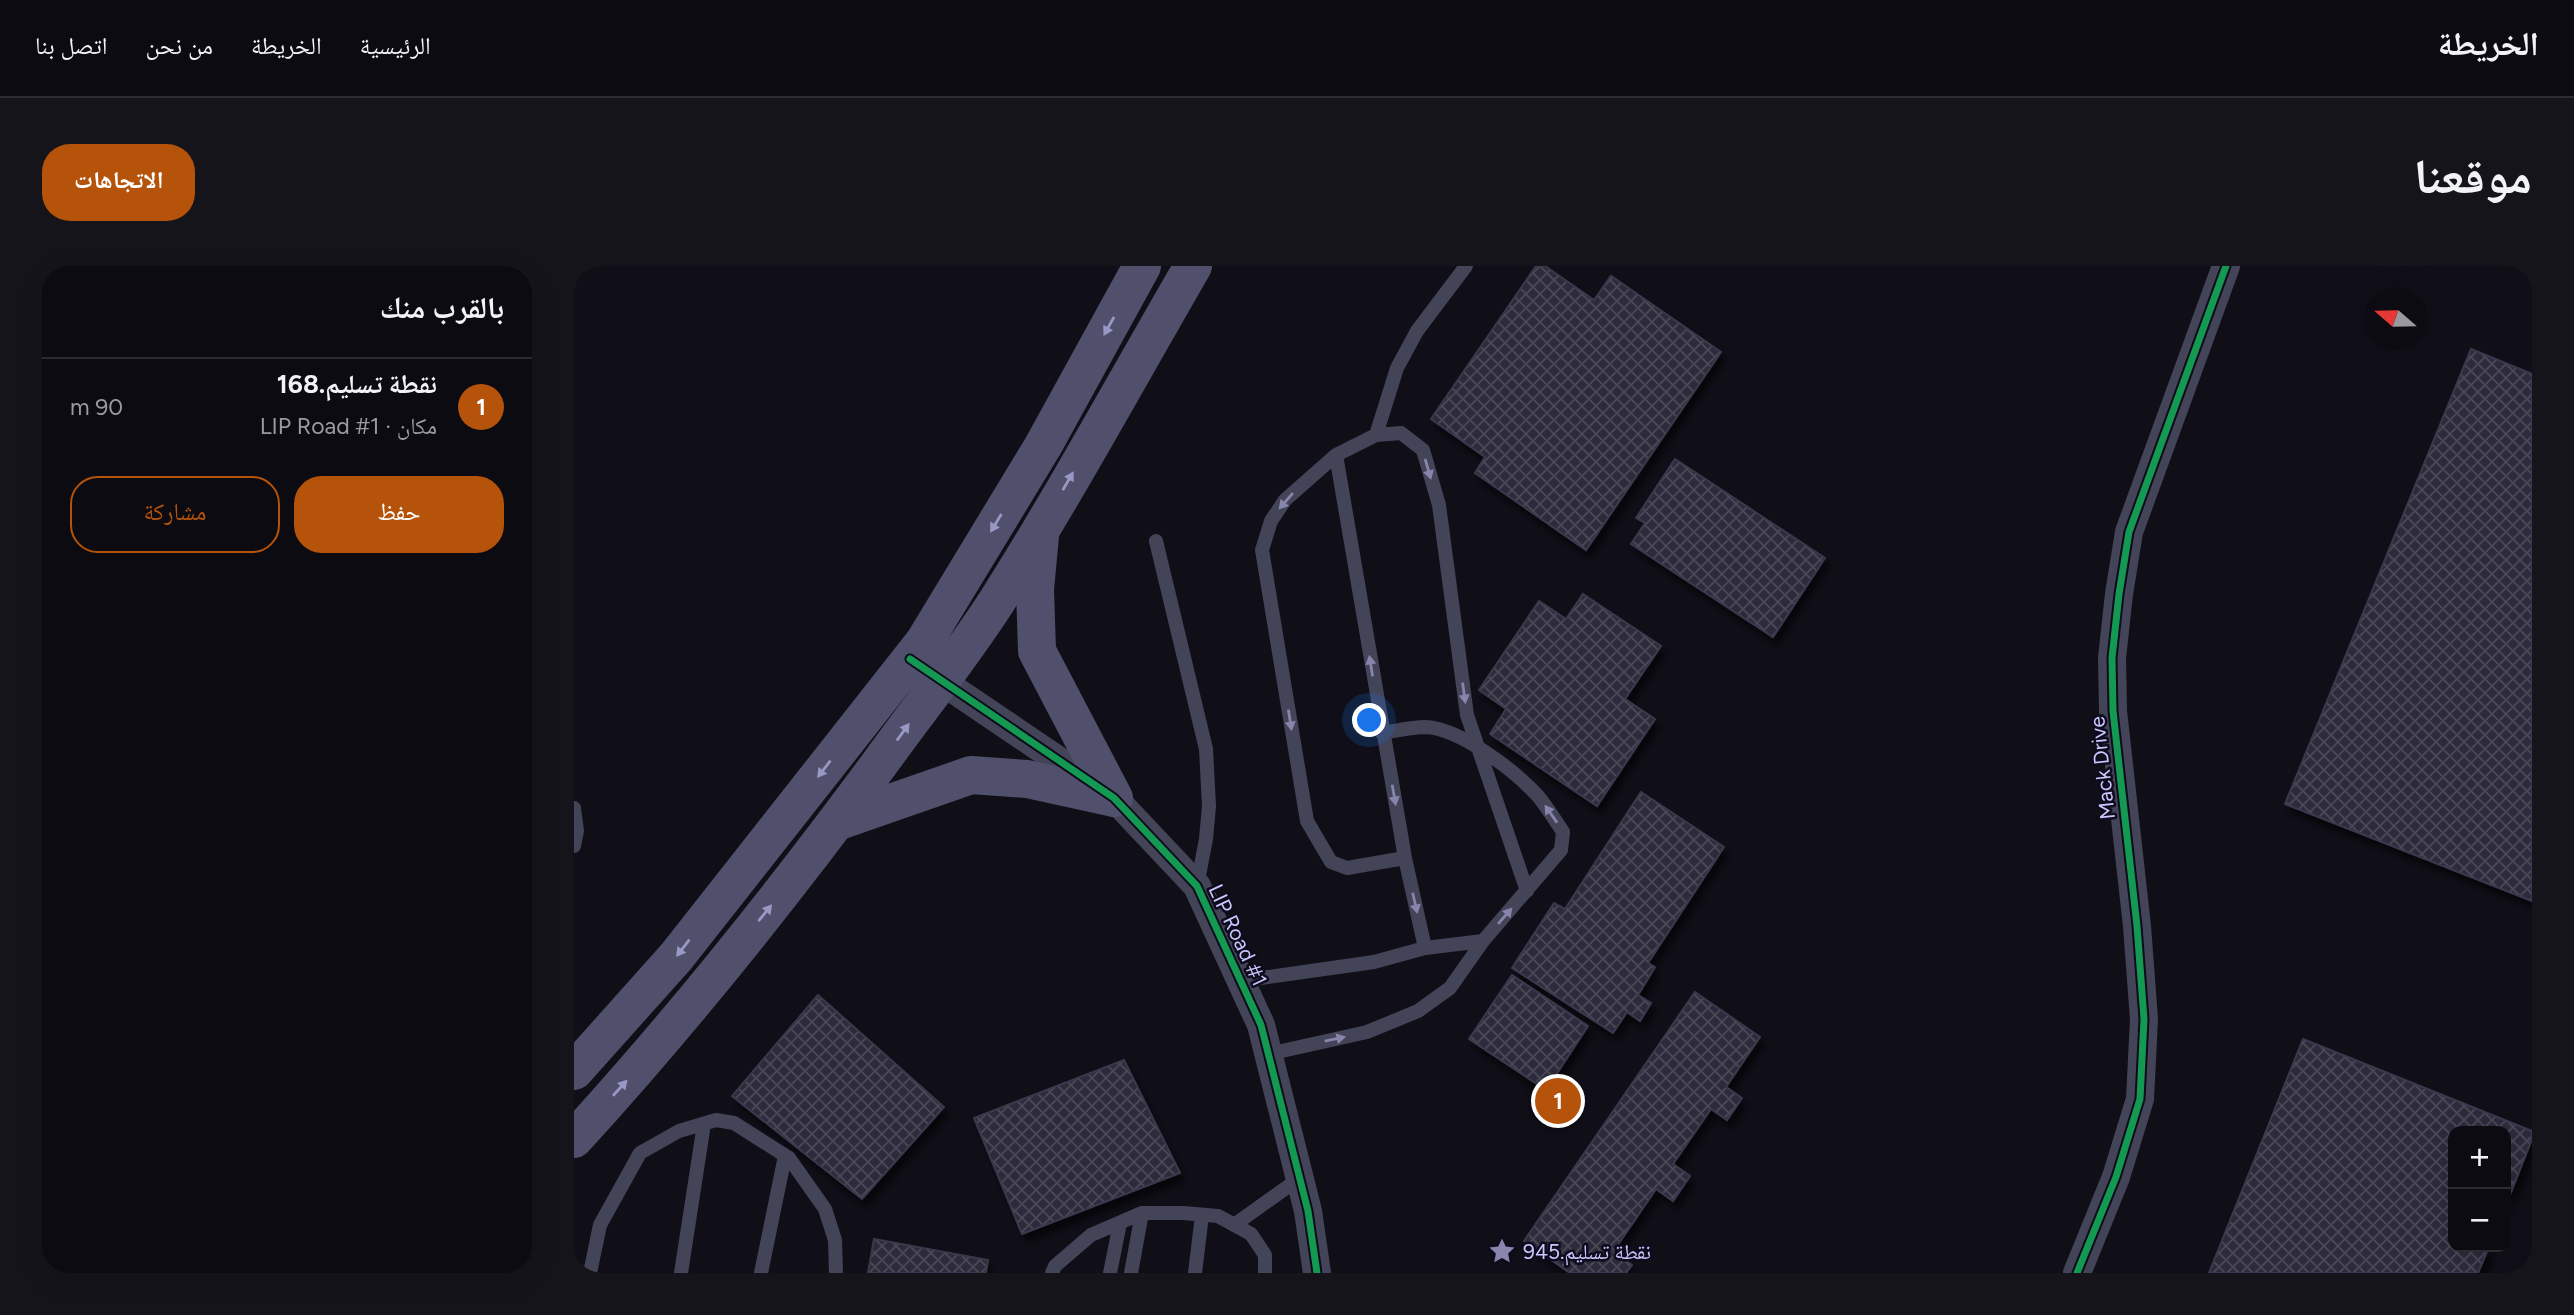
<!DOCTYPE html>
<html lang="ar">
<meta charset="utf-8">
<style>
body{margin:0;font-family:Figtree,"Noto Naskh Arabic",sans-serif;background:#15141b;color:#f1f3f6;direction:rtl}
.controls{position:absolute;right:21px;bottom:21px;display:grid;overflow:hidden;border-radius:14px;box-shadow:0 7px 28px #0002}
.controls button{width:63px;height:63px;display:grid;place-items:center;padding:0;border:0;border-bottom:2px solid #2c2b32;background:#0c0b12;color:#f1f3f6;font:35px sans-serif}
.compass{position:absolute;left:1790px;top:21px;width:63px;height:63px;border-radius:50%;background:#0c0b12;box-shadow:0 7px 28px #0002;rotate:290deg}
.you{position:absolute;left:796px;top:455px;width:24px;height:24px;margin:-18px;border:5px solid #fff;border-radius:50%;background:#1a73e8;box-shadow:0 0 0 10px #1a73e833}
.badge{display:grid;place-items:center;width:46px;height:46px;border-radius:50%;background:#b45309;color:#fff;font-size:23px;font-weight:700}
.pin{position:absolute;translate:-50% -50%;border:4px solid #fff;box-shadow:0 2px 7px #0006}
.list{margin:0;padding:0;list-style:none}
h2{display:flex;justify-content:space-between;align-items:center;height:91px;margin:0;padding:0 28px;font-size:30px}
h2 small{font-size:23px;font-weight:400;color:#9a9b9f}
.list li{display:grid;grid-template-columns:46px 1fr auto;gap:21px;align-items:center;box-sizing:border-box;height:98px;padding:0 28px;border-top:2px solid #2c2b32}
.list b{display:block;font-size:26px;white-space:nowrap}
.list p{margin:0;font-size:23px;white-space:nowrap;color:#9a9b9f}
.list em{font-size:23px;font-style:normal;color:#9a9b9f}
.actions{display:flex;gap:14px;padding:21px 28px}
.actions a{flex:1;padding:16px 0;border:2px solid #b45309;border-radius:28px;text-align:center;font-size:24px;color:#b45309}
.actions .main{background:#b45309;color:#fff}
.map{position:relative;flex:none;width:1958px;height:1007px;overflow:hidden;direction:ltr;border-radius:28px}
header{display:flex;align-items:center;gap:42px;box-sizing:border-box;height:98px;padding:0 35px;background:#0c0b12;border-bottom:2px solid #2c2b32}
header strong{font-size:33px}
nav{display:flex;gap:38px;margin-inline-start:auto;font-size:24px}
.intro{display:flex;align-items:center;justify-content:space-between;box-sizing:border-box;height:168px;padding:0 42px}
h1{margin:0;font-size:49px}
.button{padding:18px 32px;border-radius:28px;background:#b45309;color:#fff;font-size:24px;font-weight:700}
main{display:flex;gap:42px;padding:0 42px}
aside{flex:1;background:#0c0b12;border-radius:28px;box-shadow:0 7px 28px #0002}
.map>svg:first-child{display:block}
</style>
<header>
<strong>الخريطة</strong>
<nav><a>الرئيسية</a><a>الخريطة</a><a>من نحن</a><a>اتصل بنا</a></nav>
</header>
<div class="intro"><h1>موقعنا</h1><a class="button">الاتجاهات</a></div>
<main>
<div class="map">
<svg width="1958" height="1007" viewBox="0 0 1958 1007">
<defs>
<pattern id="building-cross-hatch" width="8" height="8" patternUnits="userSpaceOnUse" patternTransform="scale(1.75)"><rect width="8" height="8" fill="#2d2c3b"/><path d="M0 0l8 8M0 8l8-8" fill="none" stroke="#4a4958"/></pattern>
<filter id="shadow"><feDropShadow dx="4.5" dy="8" stdDeviation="3.5" flood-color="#0009"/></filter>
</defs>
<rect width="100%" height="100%" fill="#100f18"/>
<path fill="url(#building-cross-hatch)" stroke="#3b394d" stroke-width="2" filter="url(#shadow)" d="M 962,0 L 971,0 L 1020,34 L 1037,10 L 1147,86 L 1012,284 L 901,207 L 911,191 L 857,153 Z
M 1897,83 L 1958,108 L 1958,635 L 1711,538 Z
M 1101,193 L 1251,292 L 1199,371 L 1057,278 L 1071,257 L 1062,252 Z
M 1009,328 L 1087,380 L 1051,433 L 1081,453 L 1023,540 L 916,468 L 932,443 L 905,424 L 965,335 L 992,353 Z
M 1067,526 L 1150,581 L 1074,697 L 1081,701 L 1064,729 L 1077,737 L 1066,755 L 1053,746 L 1039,767 L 938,702 L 980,637 L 991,643 Z
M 938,709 L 1014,760 L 972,824 L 895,773 Z
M 1121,726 L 1186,771 L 1152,821 L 1168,832 L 1153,854 L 1137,843 L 1099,898 L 1116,910 L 1099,935 L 1082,923 L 1039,986 L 1058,999 L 1052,1007 L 996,1007 L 950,975 Z
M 244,729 L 370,841 L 288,933 L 158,830 Z
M 1729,773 L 1958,865 L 1958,873 L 1932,939 L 1932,865 L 1879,865 L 1879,981 L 1915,981 L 1904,1007 L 1635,1007 Z
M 550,794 L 606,907 L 448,968 L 400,852 Z
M 300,973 L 414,994 L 412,1007 L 294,1007 Z"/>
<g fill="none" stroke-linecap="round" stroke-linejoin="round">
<path stroke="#444459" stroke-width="14" d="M 802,169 L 823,102 L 843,65 L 892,0
M 762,189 L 831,592 L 851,682
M 582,275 L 632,483 L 635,540 L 632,573 L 623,620
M 0,542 L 3,565 L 0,580
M 831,592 L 773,602 L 757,596 L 733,555 L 688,284 L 697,255 L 711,234 L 762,189 L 802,169 L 827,167 L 849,184 L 865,239 L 893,449 L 953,625
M 666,715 L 800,696 L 851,682 L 909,675
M 694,788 L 793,766 L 844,745 L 876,722 L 909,675 L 987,584 L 989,566 C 981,554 973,541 964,530 C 941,505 886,462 851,461 C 837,461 822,465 808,467
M 660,959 L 726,912
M 16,1007 L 26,959 L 66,887 L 105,865 L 142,854 L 160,857 L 215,892 L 251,943 L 261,974 L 262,1007
M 107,1007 L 130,858
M 187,1007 L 211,890
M 478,1007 L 481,1000 L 517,969 L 568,947 L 609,947 L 644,950 L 677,968 L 691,989 L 691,1007
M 536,1007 L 546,957
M 557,1007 L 568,947
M 621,1007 L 628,949"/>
<path stroke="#444459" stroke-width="28" d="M 351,404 L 540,532 L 623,620 L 687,759 L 734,945 L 743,1007
M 1503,1007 L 1542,911 L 1566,833 L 1570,753 L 1563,660 L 1539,445 L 1538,392 L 1545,328 L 1555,266 L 1652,0"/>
<path stroke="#50506c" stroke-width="38" d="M 466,270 L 461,323 L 463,385 L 540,532
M 262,556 L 397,509 L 453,513 L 540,532
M 0,805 L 102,691 L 350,376 L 469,180 L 568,0
M 0,873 C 109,754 210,627 306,497 C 345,443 387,391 423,335 C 492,226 554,112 619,0"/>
<g stroke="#0d0b1c" stroke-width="11">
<path id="cycleway" d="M 336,393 L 540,532 L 623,620 L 687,759 L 734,945 L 743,1007
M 1503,1007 L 1542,911 L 1566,833 L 1570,753 L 1563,660 L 1539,445 L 1538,392 L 1545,328 L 1555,266 L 1652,0"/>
</g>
<use href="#cycleway" stroke="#139951" stroke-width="7"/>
</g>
<defs><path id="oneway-solid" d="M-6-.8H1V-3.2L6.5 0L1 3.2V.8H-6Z" transform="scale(1.75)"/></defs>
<g fill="#9997c4">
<use href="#oneway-solid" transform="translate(535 60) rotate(119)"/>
<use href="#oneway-solid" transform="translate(494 215) rotate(-60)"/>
<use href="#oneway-solid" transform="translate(422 257) rotate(121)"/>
<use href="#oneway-solid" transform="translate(329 466) rotate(-54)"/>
<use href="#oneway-solid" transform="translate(250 503) rotate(128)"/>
<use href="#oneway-solid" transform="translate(191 647) rotate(-51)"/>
<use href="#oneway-solid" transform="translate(109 682) rotate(128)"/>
<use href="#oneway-solid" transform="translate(46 822) rotate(-48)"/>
</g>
<g fill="#8785ac">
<use href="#oneway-solid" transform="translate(854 203) rotate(74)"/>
<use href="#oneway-solid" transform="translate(712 235) rotate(131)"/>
<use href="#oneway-solid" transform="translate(797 400) rotate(-99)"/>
<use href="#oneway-solid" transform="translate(890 427) rotate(82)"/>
<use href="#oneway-solid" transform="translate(716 454) rotate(81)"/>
<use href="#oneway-solid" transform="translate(820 529) rotate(80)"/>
<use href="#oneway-solid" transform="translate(977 548) rotate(-125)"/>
<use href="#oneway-solid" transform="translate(841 637) rotate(77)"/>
<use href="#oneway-solid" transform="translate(931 650) rotate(-49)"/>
<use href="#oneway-solid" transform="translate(761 773) rotate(-12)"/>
</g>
<defs>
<g id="sight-bare" transform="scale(2.1)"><path d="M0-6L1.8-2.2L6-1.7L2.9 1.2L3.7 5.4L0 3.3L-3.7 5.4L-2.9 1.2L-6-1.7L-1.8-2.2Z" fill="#8986ae" stroke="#0d0b1c" stroke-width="2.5" paint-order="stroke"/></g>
</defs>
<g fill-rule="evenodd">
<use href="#sight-bare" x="928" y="985"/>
</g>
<g text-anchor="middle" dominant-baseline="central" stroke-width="5" stroke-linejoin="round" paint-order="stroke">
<g font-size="21" fill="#cac6fe" stroke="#0d0b1c">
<text transform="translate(1528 502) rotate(-96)">Mack Drive</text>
<text transform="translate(664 669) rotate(65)">LIP Road #1</text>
</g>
<g font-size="21" fill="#cac6fe" stroke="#0d0b1c" text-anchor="start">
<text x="949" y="985">نقطة تسليم.945</text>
</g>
</g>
</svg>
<div class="controls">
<button>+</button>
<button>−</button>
</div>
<svg class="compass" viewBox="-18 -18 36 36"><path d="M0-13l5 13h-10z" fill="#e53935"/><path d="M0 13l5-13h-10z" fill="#9a9b9f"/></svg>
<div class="you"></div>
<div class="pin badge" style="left:984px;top:835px">1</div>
</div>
<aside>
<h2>بالقرب منك<small></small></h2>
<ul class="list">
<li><span class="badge">1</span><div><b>نقطة تسليم.168</b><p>مكان · LIP Road #1</p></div><em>90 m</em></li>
</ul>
<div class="actions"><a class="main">حفظ</a><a>مشاركة</a></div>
</aside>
</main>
